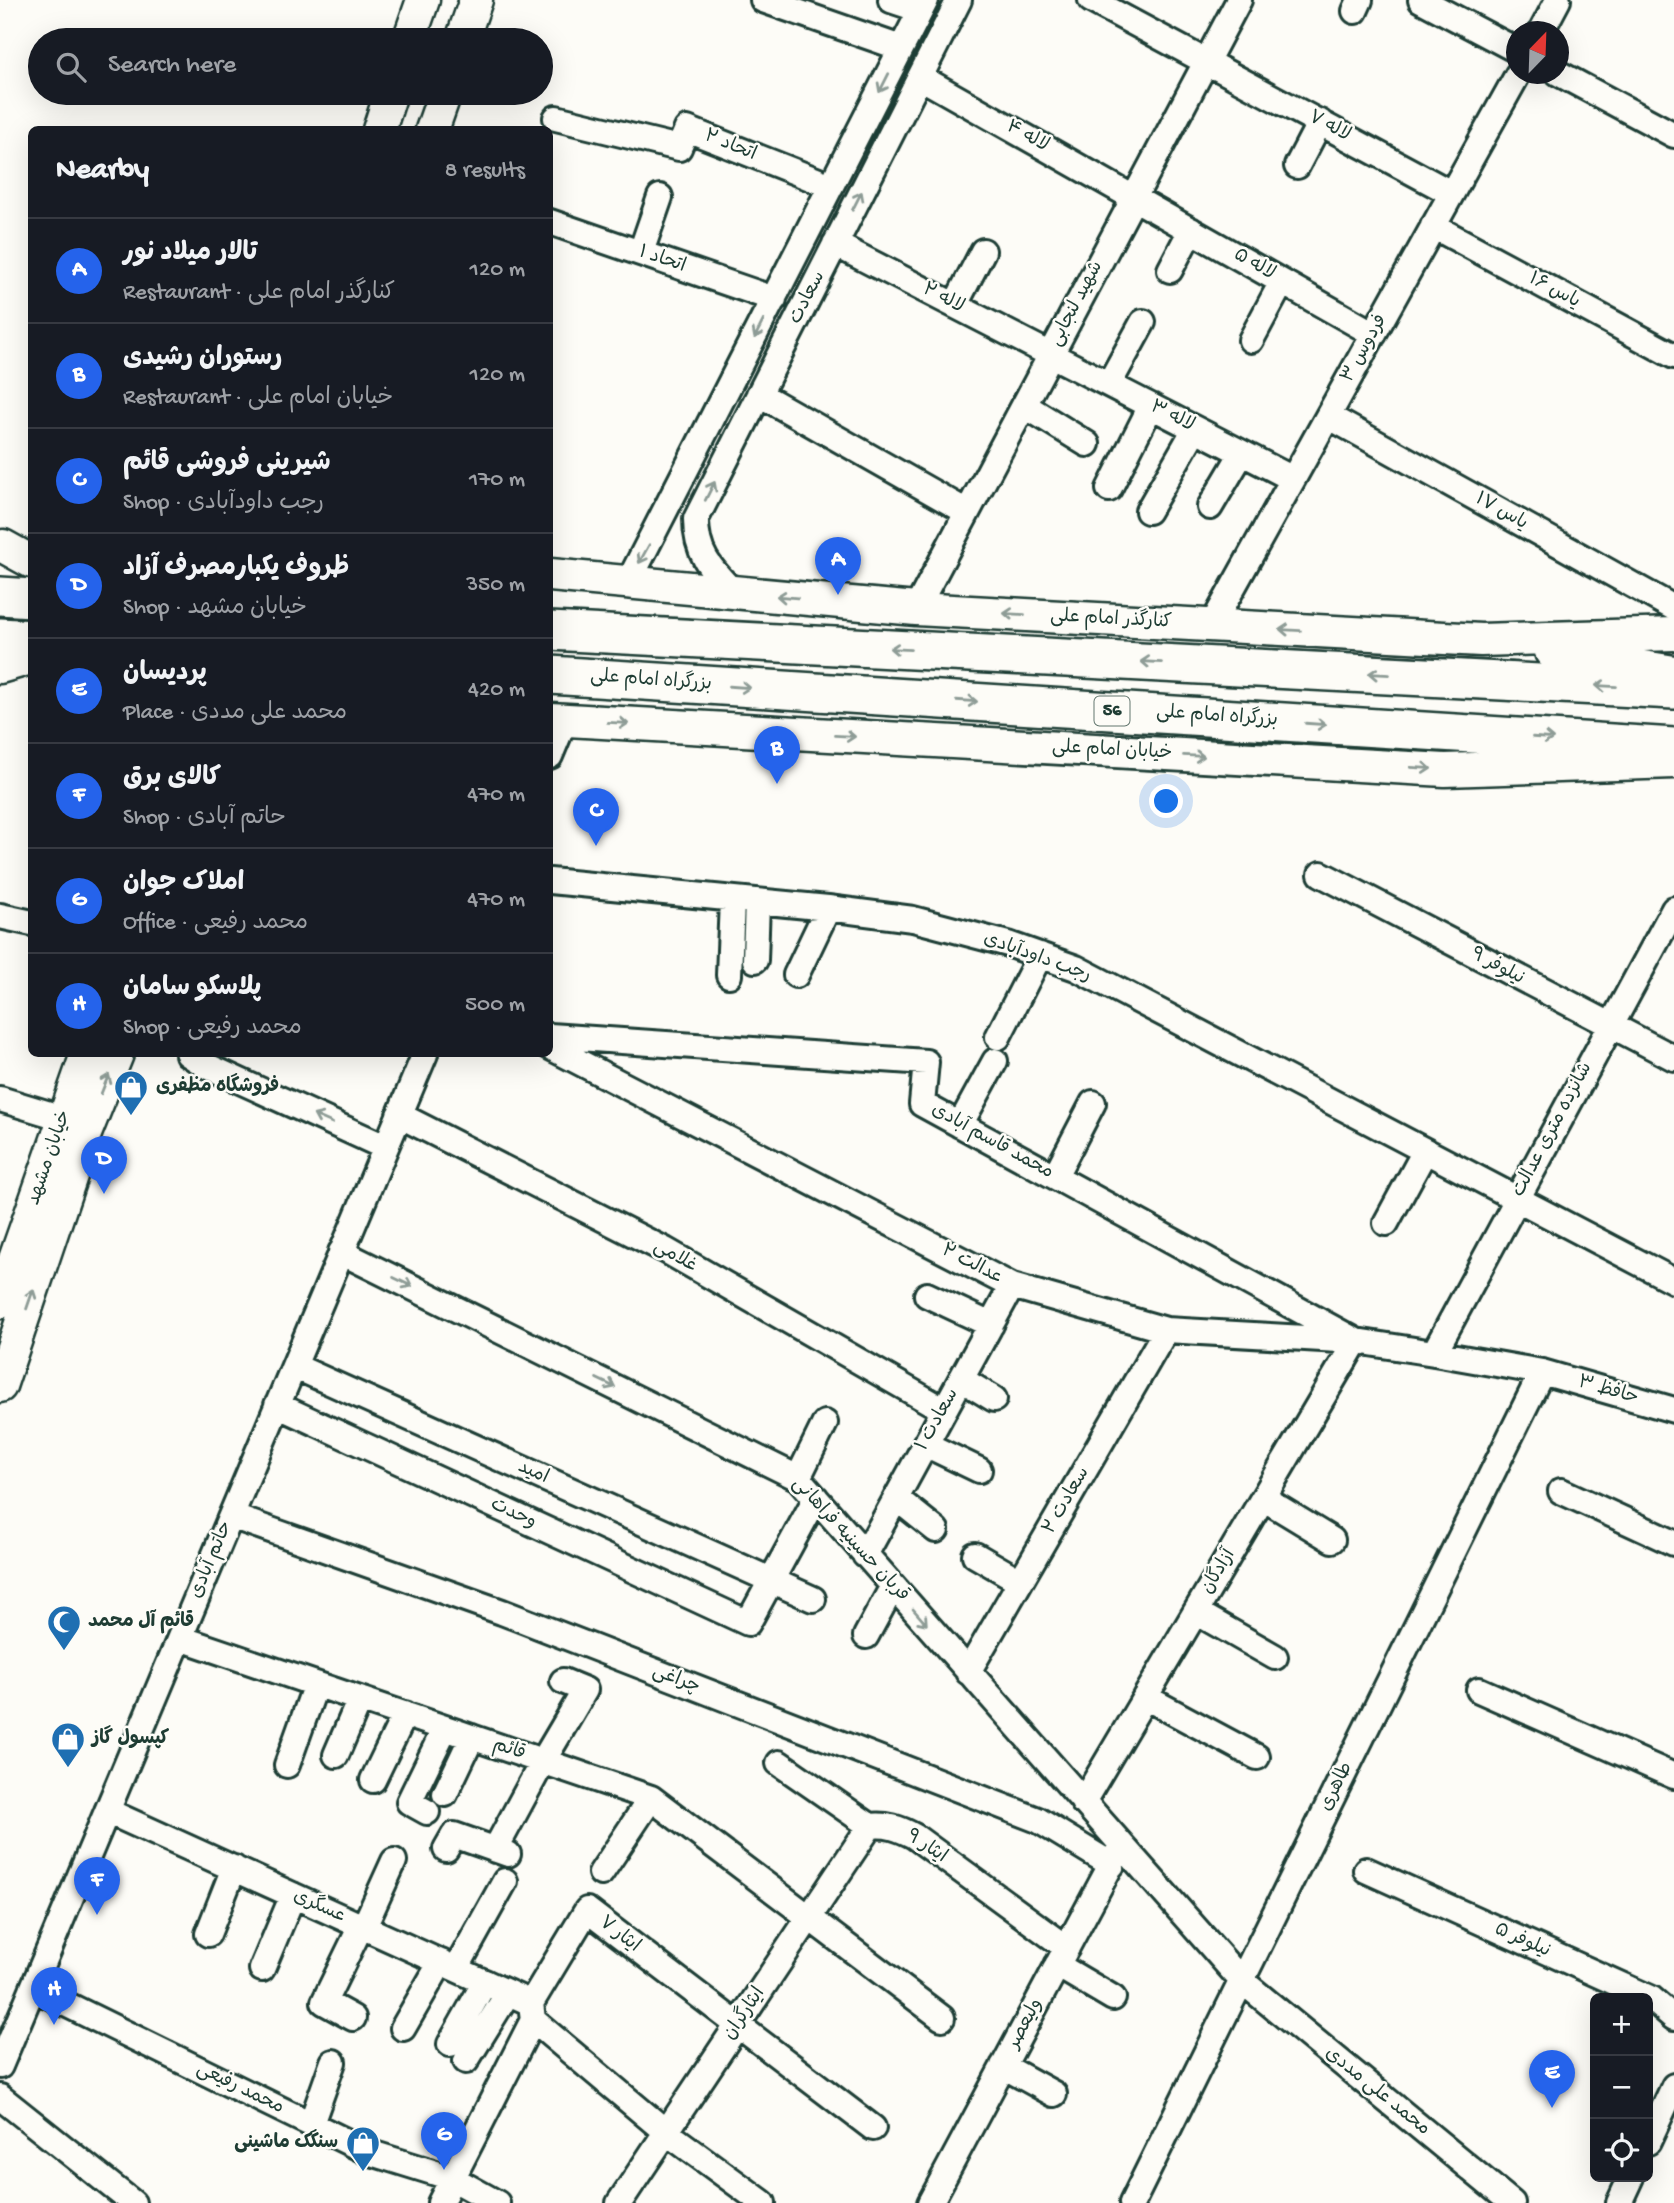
<!DOCTYPE html>
<meta charset="utf-8">
<style>
body{margin:0;font-family:"Gochi Hand","Playpen Sans Arabic",sans-serif;background:#20242c;color:#f1f3f6}
.controls{position:absolute;right:21px;bottom:21px;display:grid;overflow:hidden;border-radius:10px;box-shadow:0 7px 28px #0002}
.controls button{width:63px;height:63px;display:grid;place-items:center;padding:0;border:0;border-bottom:2px solid #363941;background:#171b24;color:#f1f3f6;font:35px sans-serif}
.compass{position:absolute;left:1506px;top:21px;width:63px;height:63px;border-radius:50%;background:#171b24;box-shadow:0 7px 28px #0002;rotate:23deg}
.you{position:absolute;left:1167px;top:802px;width:24px;height:24px;margin:-18px;border:5px solid #fff;border-radius:50%;background:#1a73e8;box-shadow:0 0 0 10px #1a73e833}
.badge{display:grid;place-items:center;width:46px;height:46px;border-radius:50%;background:#2563eb;color:#fff;font-size:23px;font-weight:700}
.pin{position:absolute;translate:-50% -58px;filter:drop-shadow(0 2px 4px #0008)}
.pin::after{content:'';position:absolute;top:37px;width:24px;height:21px;background:inherit;clip-path:polygon(0 0,100% 0,50% 100%)}
.list{margin:0;padding:0;list-style:none}
h2{display:flex;justify-content:space-between;align-items:center;height:91px;margin:0;padding:0 28px;font-size:30px}
h2 small{font-size:23px;font-weight:400;color:#9ea1a6}
.list li{display:grid;grid-template-columns:46px 1fr auto;gap:21px;align-items:center;box-sizing:border-box;height:105px;padding:0 28px;border-top:2px solid #363941}
.list b{display:block;font-size:26px;white-space:nowrap}
.list p{margin:0;font-size:23px;white-space:nowrap;color:#9ea1a6}
.list em{font-size:23px;font-style:normal;color:#9ea1a6}
.icon{flex:none;width:38px;height:38px;fill:none;stroke:currentColor;stroke-width:2;stroke-linecap:round;stroke-linejoin:round}
.map{position:relative;flex:none;width:1674px;height:2203px;overflow:hidden}
.search{position:absolute;background:#171b24;box-shadow:0 7px 28px #0002;left:28px;top:28px;width:525px;height:77px;display:flex;align-items:center;gap:18px;box-sizing:border-box;padding:0 24px;border-radius:38px;color:#9ea1a6;font-size:26px}
.panel{position:absolute;background:#171b24;box-shadow:0 7px 28px #0002;left:28px;top:126px;width:525px;height:931px;border-radius:10px}
.map>svg:first-child{display:block}
</style>
<div class="map">
<svg width="1674" height="2203" viewBox="0 0 1674 2203">
<rect width="100%" height="100%" fill="#fdfcf7"/>
<filter id="ink" filterUnits="userSpaceOnUse"><feTurbulence type="fractalNoise" baseFrequency=".0143" numOctaves="2"/><feDisplacementMap in="SourceGraphic" scale="14" xChannelSelector="R" yChannelSelector="G"/><feConvolveMatrix kernelMatrix="1 2 1 2 8 2 1 2 1" color-interpolation-filters="sRGB"/></filter>
<g filter="url(#ink)">
<g fill="none" stroke-linecap="round" stroke-linejoin="round">
<g stroke="#1f3d34" stroke-width="30">
<path id="minor" d="M 763,0 L 901,48
M 891,0 L 921,10
M 1091,0 L 1451,193
M 1421,0 L 1516,50
M 1355,11 L 1360,0
M 1541,32 L 1558,0
M 1558,73 L 1674,135
M 920,77 L 1374,334
M 556,118 L 679,148 L 687,129 L 831,186
M 1297,166 L 1320,122
M 550,222 L 774,299
M 1433,226 L 1674,356
M 835,244 L 1293,479
M 641,252 L 660,197
M 1170,270 L 1191,230
M 955,305 L 983,251
M 1251,340 L 1282,282
M 1109,384 L 1143,322
M 759,394 L 967,512
M 1024,405 L 1087,444
M 1328,416 L 1674,608
M 1109,489 L 1151,406
M 1210,507 L 1242,453
M 1148,511 L 1195,429
M 628,583 L 926,0
M 733,592 C 710,568 696,554 696,519 L 959,0
M 916,609 L 1239,0
M 1212,625 L 1518,74
M 550,756 L 565,720
M 1321,874 L 1674,1058
M 550,881 L 828,908 L 913,919 L 1008,944 L 1076,968 L 1674,1281
M 0,916 L 32,923
M 755,960 L 757,902
M 729,975 L 732,900
M 796,975 L 828,908
M 550,1036 L 926,1062 L 922,1104 L 1356,1341 L 1083,1802
M 998,1037 L 1040,955
M 550,1047 L 1012,1286 L 1166,1330 L 1356,1341 L 1434,1353 L 1542,1372 L 1674,1410
M 188,1054 L 205,1065 L 385,1147
M 0,1099 L 63,1118
M 399,1115 L 665,1250 L 944,1410
M 960,1125 L 995,1061
M 1055,1176 L 1093,1103
M 1386,1223 L 1425,1151
M 341,1252 L 798,1478 L 1242,1981 L 1512,2203
M 927,1295 L 991,1325
M 1434,1353 L 1674,909
M 294,1366 L 813,1599
M 961,1379 L 994,1399
M 277,1405 L 748,1623 L 816,1498
M 925,1444 L 979,1470
M 798,1478 L 825,1423
M 1561,1491 L 1674,1543
M 896,1498 L 936,1530
M 1263,1498 L 1332,1540
M 231,1516 L 502,1612 L 1038,1820 L 1112,1865
M 865,1555 L 1012,1286
M 975,1555 L 1020,1581
M 1196,1612 L 1275,1657
M 866,1636 L 893,1586
M 180,1638 L 651,1798 L 942,2018
M 968,1672 L 1166,1330
M 1479,1690 L 1674,1776
M 1145,1697 L 1257,1757
M 336,1755 L 360,1699
M 779,1763 L 870,1826 C 887,1824 899,1828 914,1836 L 1067,1948
M 287,1765 L 316,1684
M 373,1780 L 405,1714
M 445,1794 L 472,1737
M 107,1811 L 531,2003
M 427,1812 L 409,1802 L 445,1728
M 446,1849 L 454,1835 L 508,1854
M 495,1850 L 543,1761 L 585,1690 L 563,1681
M 1366,1870 L 1652,1999 L 1674,2018
M 601,1873 L 651,1798
M 364,1927 L 394,1861
M 208,1934 L 234,1868
M 1057,1965 L 1113,1998
M 262,1969 L 293,1895
M 456,1969 L 505,1881
M 33,1988 L 368,2152 L 452,2178 L 497,2203
M 531,2003 L 587,1910 L 873,2128
M 531,2003 L 533,2020 L 666,2132 L 763,2203
M 353,2018 L 324,2002 L 361,1926
M 403,2028 L 441,1962
M 450,2044 L 485,1982
M 466,2061 L 508,1993
M 0,2066 L 425,1054
M 1003,2066 L 1054,2094
M 0,2097 L 133,2203
M 311,2124 L 333,2062
M 1648,2142 L 1674,2086
M 440,2203 L 533,2020
M 619,2203 L 870,1826
M 930,2203 L 1118,1852
M 1132,2203 L 1542,1372
M 1619,2203 L 1631,2177"/>
</g>
<g stroke="#1f3d34" stroke-width="37">
<path id="major" d="M 409,40 L 423,0
M 462,40 L 476,0
M 379,130 L 391,93
M 432,130 L 445,93
M 3,546 L 32,562
M 550,575 L 916,609 L 1481,640 L 1674,634
M 1551,652 L 1674,672
M 0,667 L 24,660 L 32,655
M 550,719 L 1445,770 L 1674,762
M 0,1302 L 87,1054
M 0,1386 L 86,1131 L 117,1054"/>
</g>
<g stroke="#1f3d34" stroke-width="42">
<path id="highway" d="M 0,596 L 32,598
M 550,631 L 1674,690
M 0,637 L 32,639
M 550,675 L 1674,747"/>
</g>
<use href="#minor" stroke="#fdfcf7" stroke-width="24"/>
<use href="#major" stroke="#fdfcf7" stroke-width="32"/>
<use href="#highway" stroke="#fdfcf7" stroke-width="37"/>
</g>
<defs><path id="oneway-shaft" d="M-6 0H5M1.5-3L5.5 0L1.5 3" fill="none" stroke-width="1.6" stroke-linecap="round" stroke-linejoin="round" transform="scale(1.75)"/></defs>
<g stroke="#8e9c96">
<use href="#oneway-shaft" transform="translate(884 83) rotate(117)"/>
<use href="#oneway-shaft" transform="translate(857 201) rotate(-63)"/>
<use href="#oneway-shaft" transform="translate(759 329) rotate(117)"/>
<use href="#oneway-shaft" transform="translate(710 491) rotate(-63)"/>
<use href="#oneway-shaft" transform="translate(644 554) rotate(119)"/>
<use href="#oneway-shaft" transform="translate(787 597) rotate(-175)"/>
<use href="#oneway-shaft" transform="translate(1014 614) rotate(-177)"/>
<use href="#oneway-shaft" transform="translate(1290 630) rotate(-177)"/>
<use href="#oneway-shaft" transform="translate(900 649) rotate(-177)"/>
<use href="#oneway-shaft" transform="translate(1151 662) rotate(-177)"/>
<use href="#oneway-shaft" transform="translate(1379 674) rotate(-177)"/>
<use href="#oneway-shaft" transform="translate(1606 686) rotate(-177)"/>
<use href="#oneway-shaft" transform="translate(740 687) rotate(4)"/>
<use href="#oneway-shaft" transform="translate(967 701) rotate(4)"/>
<use href="#oneway-shaft" transform="translate(618 723) rotate(3)"/>
<use href="#oneway-shaft" transform="translate(1316 724) rotate(4)"/>
<use href="#oneway-shaft" transform="translate(845 736) rotate(3)"/>
<use href="#oneway-shaft" transform="translate(1543 738) rotate(4)"/>
<use href="#oneway-shaft" transform="translate(1194 756) rotate(3)"/>
<use href="#oneway-shaft" transform="translate(1421 768) rotate(3)"/>
<use href="#oneway-shaft" transform="translate(105 1084) rotate(-68)"/>
<use href="#oneway-shaft" transform="translate(323 1119) rotate(-156)"/>
<use href="#oneway-shaft" transform="translate(403 1282) rotate(26)"/>
<use href="#oneway-shaft" transform="translate(30 1299) rotate(-71)"/>
<use href="#oneway-shaft" transform="translate(606 1383) rotate(26)"/>
<use href="#oneway-shaft" transform="translate(920 1617) rotate(49)"/>
</g>
</g>
<defs>
<g id="shop-pin" transform="scale(1.75)"><path d="M0 17L-7.5 6A9.5 9.5 0 1 1 7.5 6Z" fill="#1f6fb2" stroke="#fdfcf7"/><path d="M-5-2.5h2.3a2.7 3.5 0 0 1 5.4 0H5L5.5 6h-11ZM-1.5-2.5h3a1.5 2.3 0 0 0-3 0Z" fill="#fff"/></g>
<g id="mosque-pin" transform="scale(1.75)"><path d="M0 17L-7.5 6A9.5 9.5 0 1 1 7.5 6Z" fill="#1f6fb2" stroke="#fdfcf7"/><path d="M3.5-4.9A6 6 0 1 0 3.5 4.9A5 5 0 1 1 3.5-4.9Z" fill="#fff"/></g>
</defs>
<g fill-rule="evenodd">
<use href="#shop-pin" x="131" y="1087"/>
<use href="#mosque-pin" x="64" y="1622"/>
<use href="#shop-pin" x="68" y="1739"/>
<use href="#shop-pin" x="363" y="2143"/>
</g>
<g text-anchor="middle" dominant-baseline="central" stroke-width="5" stroke-linejoin="round" paint-order="stroke">
<rect fill="#fdfcf7" stroke="#62766e" stroke-width="2" x="1094.5" y="696.5" width="35" height="29" rx="5"/>
<g font-size="18" font-weight="bold" fill="#1f3d34">
<text x="1112" y="711">56</text>
</g>
<g font-size="19" fill="#1f3d34" stroke="#fdfcf7">
<text transform="translate(1329 127) rotate(28)">لاله ۷</text>
<text transform="translate(1027 137) rotate(29)">لاله ۴</text>
<text transform="translate(730 146) rotate(22)">اتحاد ۲</text>
<text transform="translate(662 260) rotate(19)">اتحاد ۱</text>
<text transform="translate(1254 265) rotate(30)">لاله ۵</text>
<text transform="translate(1554 291) rotate(28)">یاس ۱۶</text>
<text transform="translate(808 298) rotate(-63)">سعادت</text>
<text transform="translate(943 299) rotate(27)">لاله ۲</text>
<text transform="translate(1077 304) rotate(-62)">شهید لنجابی</text>
<text transform="translate(1365 349) rotate(-61)">فردوس ۳</text>
<text transform="translate(1172 417) rotate(27)">لاله ۳</text>
<text transform="translate(1501 512) rotate(29)">یاس ۱۷</text>
<text transform="translate(1111 620) rotate(3)">کنارگذر امام علی</text>
<text transform="translate(651 681) rotate(4)">بزرگراه امام علی</text>
<text transform="translate(1217 717) rotate(4)">بزرگراه امام علی</text>
<text transform="translate(1112 751) rotate(3)">خیابان امام علی</text>
<text transform="translate(1037 958) rotate(20)">رجب داودآبادی</text>
<text transform="translate(1497 967) rotate(28)">نیلوفر ۹</text>
<text transform="translate(1553 1130) rotate(-62)">شانزده متری عدالت</text>
<text transform="translate(992 1142) rotate(29)">محمد قاسم آبادی</text>
<text transform="translate(50 1158) rotate(-71)">خیابان مشهد</text>
<text transform="translate(675 1257) rotate(29)">غلامی</text>
<text transform="translate(972 1265) rotate(27)">عدالت ۲</text>
<text transform="translate(1608 1391) rotate(16)">حافظ ۳</text>
<text transform="translate(938 1420) rotate(-61)">سعادت ۱</text>
<text transform="translate(533 1473) rotate(24)">امید</text>
<text transform="translate(1067 1501) rotate(-60)">سعادت ۲</text>
<text transform="translate(513 1514) rotate(25)">وحدت</text>
<text transform="translate(850 1540) rotate(47)">قربان حسینیه فراهانی</text>
<text transform="translate(212 1560) rotate(-67)">حاتم آبادی</text>
<text transform="translate(1219 1572) rotate(-59)">آزادگان</text>
<text transform="translate(676 1680) rotate(21)">چراغی</text>
<text transform="translate(509 1750) rotate(19)">قائم</text>
<text transform="translate(1337 1787) rotate(-64)">طاهری</text>
<text transform="translate(926 1847) rotate(34)">ایثار ۹</text>
<text transform="translate(319 1907) rotate(24)">عسگری</text>
<text transform="translate(619 1935) rotate(38)">ایثار ۷</text>
<text transform="translate(1522 1941) rotate(24)">نیلوفر ۵</text>
<text transform="translate(745 2014) rotate(-56)">ایثارگران</text>
<text transform="translate(1026 2024) rotate(-62)">ولیعصر</text>
<text transform="translate(240 2089) rotate(26)">محمد رفیعی</text>
<text transform="translate(1377 2092) rotate(39)">محمد علی مددی</text>
</g>
<g font-size="19" font-weight="bold" fill="#1f3d34" stroke="#fdfcf7" text-anchor="start">
<text x="156" y="1087">فروشگاه مظفری</text>
<text x="88" y="1622">قائم آل محمد</text>
<text x="92" y="1739">کپسول گاز</text>
<text x="338" y="2143" text-anchor="end">سنگک ماشینی</text>
</g>
</g>
</svg>
<div class="controls">
<button>+</button>
<button>−</button>
<button><svg class="icon" aria-label="locate" viewBox="0 0 24 24"><circle cx="12" cy="12" r="6"/><path d="M12 2v4M12 18v4M2 12h4M18 12h4"/></svg></button>
</div>
<svg class="compass" viewBox="-18 -18 36 36"><path d="M0-13l5 13h-10z" fill="#e53935"/><path d="M0 13l5-13h-10z" fill="#9ea1a6"/></svg>
<div class="you"></div>
<div class="pin badge" style="left:838px;top:595px">A</div>
<div class="pin badge" style="left:777px;top:784px">B</div>
<div class="pin badge" style="left:596px;top:846px">C</div>
<div class="pin badge" style="left:104px;top:1194px">D</div>
<div class="pin badge" style="left:1552px;top:2108px">E</div>
<div class="pin badge" style="left:97px;top:1915px">F</div>
<div class="pin badge" style="left:444px;top:2170px">G</div>
<div class="pin badge" style="left:54px;top:2025px">H</div>
<div class="search"><svg class="icon" aria-label="search" viewBox="0 0 24 24"><circle cx="10" cy="10" r="6"/><path d="M15 15l6 6"/></svg>Search here</div>
<section class="panel">
<h2>Nearby<small>8 results</small></h2>
<ul class="list">
<li><span class="badge">A</span><div><b>تالار میلاد نور</b><p>Restaurant · کنارگذر امام علی</p></div><em>120 m</em></li>
<li><span class="badge">B</span><div><b>رستوران رشیدی</b><p>Restaurant · خیابان امام علی</p></div><em>120 m</em></li>
<li><span class="badge">C</span><div><b>شیرینی فروشی قائم</b><p>Shop · رجب داودآبادی</p></div><em>170 m</em></li>
<li><span class="badge">D</span><div><b>ظروف یکبارمصرف آزاد</b><p>Shop · خیابان مشهد</p></div><em>350 m</em></li>
<li><span class="badge">E</span><div><b>پردیسان</b><p>Place · محمد علی مددی</p></div><em>420 m</em></li>
<li><span class="badge">F</span><div><b>کالای برق</b><p>Shop · حاتم آبادی</p></div><em>470 m</em></li>
<li><span class="badge">G</span><div><b>املاک جوان</b><p>Office · محمد رفیعی</p></div><em>470 m</em></li>
<li><span class="badge">H</span><div><b>پلاسکو سامان</b><p>Shop · محمد رفیعی</p></div><em>500 m</em></li>
</ul>
</section>
</div>
